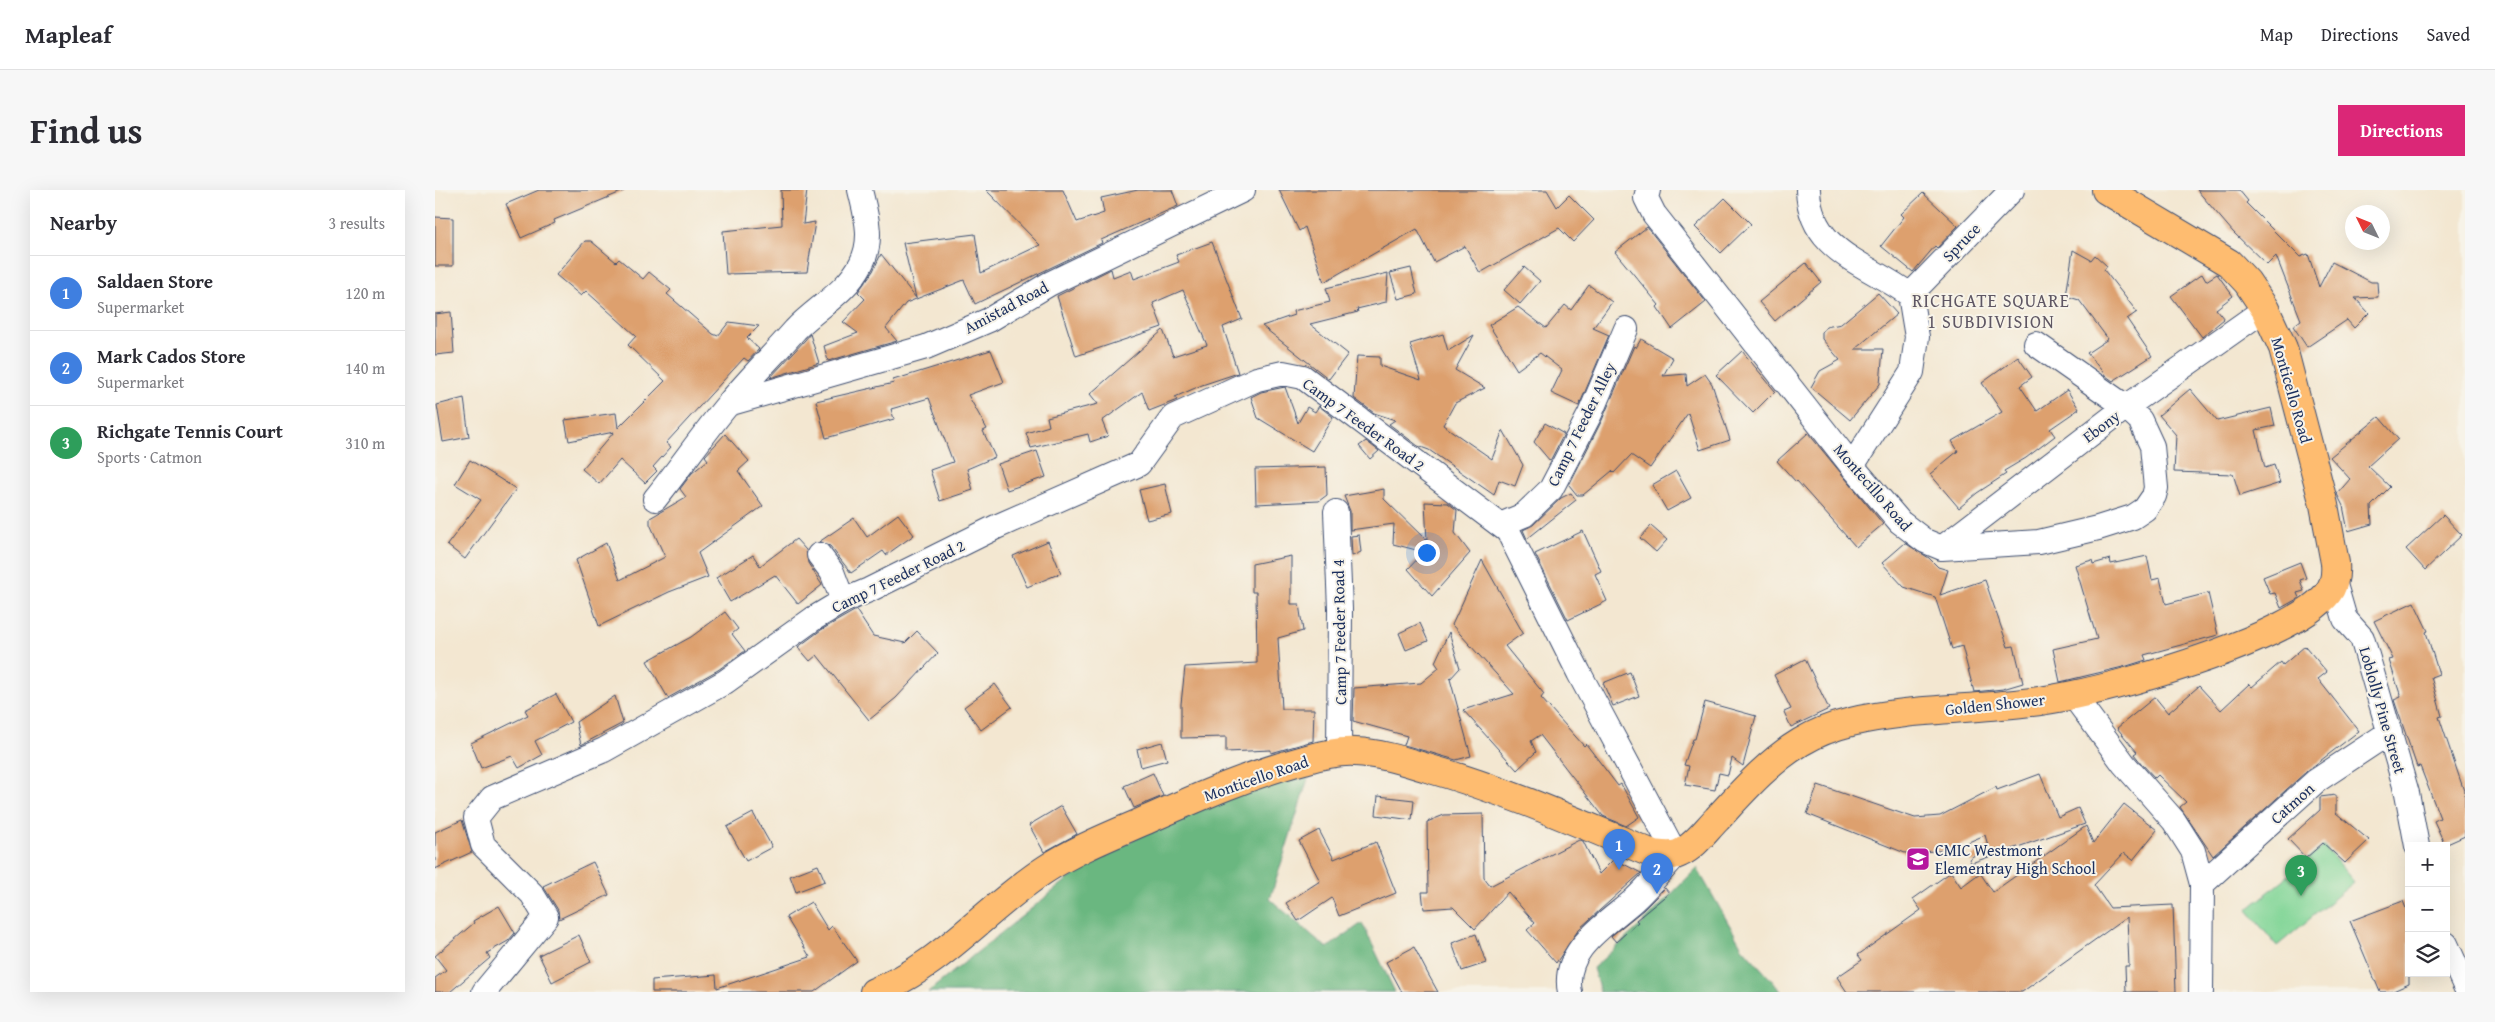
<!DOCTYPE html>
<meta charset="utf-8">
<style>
body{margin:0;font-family:"Gentium Book Plus",serif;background:#f7f7f7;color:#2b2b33}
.controls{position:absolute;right:15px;bottom:15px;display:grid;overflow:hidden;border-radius:0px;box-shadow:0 5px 20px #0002}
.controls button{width:45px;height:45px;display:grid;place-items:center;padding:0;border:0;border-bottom:1px solid #e1e1e2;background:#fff;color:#2b2b33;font:25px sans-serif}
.compass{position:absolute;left:1910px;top:15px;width:45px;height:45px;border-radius:50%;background:#fff;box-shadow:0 5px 20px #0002;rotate:313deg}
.you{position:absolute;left:991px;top:362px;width:18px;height:18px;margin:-12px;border:4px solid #fff;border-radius:50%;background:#1a73e8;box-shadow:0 0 0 8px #1a73e833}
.badge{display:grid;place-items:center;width:32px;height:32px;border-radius:50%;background:#db2777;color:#fff;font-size:16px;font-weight:700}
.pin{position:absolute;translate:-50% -41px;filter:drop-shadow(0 1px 2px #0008)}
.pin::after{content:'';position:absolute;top:26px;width:18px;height:15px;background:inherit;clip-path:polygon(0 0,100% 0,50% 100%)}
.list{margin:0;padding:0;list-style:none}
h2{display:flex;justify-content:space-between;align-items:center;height:65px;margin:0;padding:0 20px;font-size:21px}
h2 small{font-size:16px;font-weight:400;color:#7c7c81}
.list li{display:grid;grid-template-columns:32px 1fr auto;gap:15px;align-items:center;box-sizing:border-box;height:75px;padding:0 20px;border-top:1px solid #e1e1e2}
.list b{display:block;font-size:19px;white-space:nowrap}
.list p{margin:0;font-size:16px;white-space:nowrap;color:#7c7c81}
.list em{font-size:16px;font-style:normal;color:#7c7c81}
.icon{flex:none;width:28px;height:28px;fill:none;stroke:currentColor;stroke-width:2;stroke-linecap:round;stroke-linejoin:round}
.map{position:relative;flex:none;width:2030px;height:802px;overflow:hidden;border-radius:0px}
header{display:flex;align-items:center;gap:30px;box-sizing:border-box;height:70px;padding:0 25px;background:#fff;border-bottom:1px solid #e1e1e2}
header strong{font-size:24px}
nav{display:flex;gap:28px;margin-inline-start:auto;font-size:18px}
.intro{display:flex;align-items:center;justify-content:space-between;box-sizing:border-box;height:120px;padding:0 30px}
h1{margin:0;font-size:35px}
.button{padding:12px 22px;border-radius:0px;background:#db2777;color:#fff;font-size:18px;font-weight:700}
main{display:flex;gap:30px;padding:0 30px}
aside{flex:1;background:#fff;border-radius:0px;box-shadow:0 5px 20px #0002}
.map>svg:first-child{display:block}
</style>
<header>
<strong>Mapleaf</strong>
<nav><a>Map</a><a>Directions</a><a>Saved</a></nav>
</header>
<div class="intro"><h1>Find us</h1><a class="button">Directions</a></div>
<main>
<aside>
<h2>Nearby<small>3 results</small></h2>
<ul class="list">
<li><span class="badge" style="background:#3f7fe0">1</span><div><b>Saldaen Store</b><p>Supermarket</p></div><em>120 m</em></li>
<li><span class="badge" style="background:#3f7fe0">2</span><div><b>Mark Cados Store</b><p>Supermarket</p></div><em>140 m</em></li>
<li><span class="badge" style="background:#2e9e5b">3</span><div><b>Richgate Tennis Court</b><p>Sports · Catmon</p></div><em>310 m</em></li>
</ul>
</aside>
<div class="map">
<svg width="2030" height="802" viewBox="0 0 2030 802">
<rect width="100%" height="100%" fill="#f7f3e8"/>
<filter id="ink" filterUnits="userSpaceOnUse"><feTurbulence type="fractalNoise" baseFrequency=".02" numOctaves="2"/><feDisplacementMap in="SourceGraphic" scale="10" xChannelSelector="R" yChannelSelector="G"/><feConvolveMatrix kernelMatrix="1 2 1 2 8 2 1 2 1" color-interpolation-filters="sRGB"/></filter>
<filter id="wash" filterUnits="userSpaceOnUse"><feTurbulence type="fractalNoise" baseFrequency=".0096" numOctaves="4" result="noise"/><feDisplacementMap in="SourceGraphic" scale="20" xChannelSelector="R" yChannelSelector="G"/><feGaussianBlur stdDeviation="1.12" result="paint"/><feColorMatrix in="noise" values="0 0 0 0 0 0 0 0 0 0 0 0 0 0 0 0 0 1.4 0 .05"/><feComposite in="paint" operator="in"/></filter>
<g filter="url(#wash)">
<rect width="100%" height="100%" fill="#f3e7d1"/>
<path fill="#83d698" stroke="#4f827b" d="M 1889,656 L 1919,692 L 1842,756 L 1812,720 Z"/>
<path fill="#6ab780" stroke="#42736f" d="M 879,570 L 835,709 L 892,758 L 927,733 L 960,802 L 493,802 L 633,689 L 708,644 Z
M 1262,678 L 1307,757 L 1347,802 L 1165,802 L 1158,778 L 1208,733 Z"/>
<g id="blocks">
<path fill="#dda06e" d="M 104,0 L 191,0 L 119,30 L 120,33 L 86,48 L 71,14 Z
M 346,0 L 372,0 L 368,34 L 380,32 L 372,82 L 291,84 L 288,41 L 347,35 Z
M 551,0 L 628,0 L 642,32 L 669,23 L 666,8 L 703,0 L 737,0 L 743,16 L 666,50 L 667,53 L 540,114 L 529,90 L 471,113 L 451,138 L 462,151 L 393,171 L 389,156 L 423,143 L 408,132 L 430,109 L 423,102 L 438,81 L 446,64 L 481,108 L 468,53 L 540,44 L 546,83 L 605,55 Z
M 844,0 L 1112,0 L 1122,17 L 1134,5 L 1159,30 L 1138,52 L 1124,38 L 1045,83 L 1030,56 L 999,72 L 982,39 L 889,92 L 870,37 L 864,41 Z
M 1762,0 L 1804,0 L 1813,11 L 1811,13 L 1865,67 L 1873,64 L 1884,97 L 1897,72 L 1936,92 L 1942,92 L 1943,107 L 1920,108 L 1934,123 L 1919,138 L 1912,130 L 1872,157 L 1858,136 L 1866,130 L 1841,66 L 1832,75 L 1798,42 Z
M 1488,3 L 1523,36 L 1502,58 L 1500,56 L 1478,82 L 1446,56 L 1469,27 L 1466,24 Z
M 1290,8 L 1316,34 L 1286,63 L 1260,37 Z
M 0,27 L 18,28 L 18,76 L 0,76 Z
M 1212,37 L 1271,112 L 1237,139 L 1222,117 L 1224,115 L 1180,62 Z
M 150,51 L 156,51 L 181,72 L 184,69 L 208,89 L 214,82 L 236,100 L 232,104 L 278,144 L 283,146 L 294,132 L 324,136 L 312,148 L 324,159 L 313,171 L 309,168 L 231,253 L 236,257 L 218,277 L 222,281 L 210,293 L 185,270 L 164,294 L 147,279 L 179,242 L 134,251 L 130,230 L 181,223 L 183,238 L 230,191 L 193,155 L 201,146 L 151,101 L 146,106 L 121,85 Z
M 777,52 L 807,129 L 788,137 L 803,183 L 767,195 L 740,207 L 742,210 L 714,221 L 707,202 L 667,231 L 673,246 L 655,252 L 653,244 L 596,258 L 591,243 L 614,236 L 612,227 L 663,214 L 655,204 L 728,140 L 738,166 L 772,155 L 748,100 L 718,113 L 727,137 L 641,166 L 622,106 L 676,79 L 678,87 L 696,80 L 699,89 L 744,72 L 741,65 Z
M 1638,60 L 1656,70 L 1660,65 L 1672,76 L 1669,80 L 1702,122 L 1692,129 L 1717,166 L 1678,191 L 1671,186 L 1652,163 L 1673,149 L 1644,110 L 1631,106 Z
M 1371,73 L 1386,92 L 1340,131 L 1324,112 Z
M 1089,77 L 1105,91 L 1085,114 L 1069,100 Z
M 976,78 L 982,104 L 963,109 L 955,83 Z
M 953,83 L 951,112 L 922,119 L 923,122 L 875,134 L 913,164 L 894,189 L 827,136 L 859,125 L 858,121 L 895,112 L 891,98 Z
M 1767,84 L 1771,91 L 1782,84 L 1798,106 L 1781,119 L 1789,129 L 1767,147 L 1736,106 Z
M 1154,95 L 1177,112 L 1158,138 L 1174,145 L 1144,216 L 1116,203 L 1127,180 L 1105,163 L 1082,180 L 1054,135 L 1083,117 L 1111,138 L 1130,115 L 1136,120 Z
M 1443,103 L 1462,124 L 1420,159 L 1448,159 L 1445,194 L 1415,230 L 1376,197 L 1385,181 L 1405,170 L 1387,149 L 1387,142 L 1391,137 L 1406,134 Z
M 16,122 L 19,163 L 0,165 L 0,124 Z
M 375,144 L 384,173 L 335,188 L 370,150 Z
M 1008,144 L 1013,161 L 1039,145 L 1020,180 L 1050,198 L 1020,213 L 1008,235 L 1057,269 L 1068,240 L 1088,275 L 1080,296 L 1064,290 L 1059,305 L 994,260 L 983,256 L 954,234 L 960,230 L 939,223 L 919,208 L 922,166 L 945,167 L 945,176 L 986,190 L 975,154 Z
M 1206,149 L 1238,168 L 1228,186 L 1251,184 L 1252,196 L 1270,184 L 1277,194 L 1295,250 L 1265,260 L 1253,223 L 1215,278 L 1196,265 L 1179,283 L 1177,281 L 1148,305 L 1142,305 L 1134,295 L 1167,230 L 1199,156 L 1201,158 Z
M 556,160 L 569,192 L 533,205 L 552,239 L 548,241 L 560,267 L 532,279 L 538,300 L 505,311 L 495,280 L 518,272 L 494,208 L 456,219 L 459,229 L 391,248 L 381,211 L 459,193 L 458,190 Z
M 1307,161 L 1340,201 L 1318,223 L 1281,185 Z
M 1583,167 L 1597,187 L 1585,196 L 1602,221 L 1632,200 L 1644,219 L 1615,239 L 1620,246 L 1591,268 L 1569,281 L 1571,284 L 1542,303 L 1524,318 L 1495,284 L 1523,261 L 1517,251 L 1567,222 L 1547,193 Z
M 850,197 L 863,233 L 872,217 L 880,222 L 884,216 L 898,227 L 877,261 L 823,228 L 816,207 L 826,202 Z
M 1755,199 L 1782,231 L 1836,218 L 1840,236 L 1821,240 L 1830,278 L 1839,275 L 1845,293 L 1805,306 L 1798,284 L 1739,282 L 1741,245 L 1724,225 Z
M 29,208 L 34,247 L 8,252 L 2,215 Z
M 1944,227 L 1963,249 L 1933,276 L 1955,297 L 1936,316 L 1937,334 L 1913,341 L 1908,316 L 1902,304 L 1915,289 L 1895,267 Z
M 1110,233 L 1129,244 L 1115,271 L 1099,252 Z
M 1373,243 L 1448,334 L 1421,357 L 1362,291 L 1361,292 L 1342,271 Z
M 290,244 L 314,271 L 303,281 L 328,316 L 263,363 L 273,387 L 234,402 L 164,436 L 141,370 L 171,353 L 185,390 L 230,367 L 215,334 L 215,328 L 251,307 L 245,299 L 257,283 L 273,270 L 270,266 Z
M 931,251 L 944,261 L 935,269 L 924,256 Z
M 602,261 L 611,287 L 572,300 L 563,274 Z
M 35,270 L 81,299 L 30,369 L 12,355 L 46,310 L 20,294 Z
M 891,277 L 892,305 L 884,311 L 821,314 L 820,279 Z
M 1241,281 L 1256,308 L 1232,321 L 1217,295 Z
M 730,294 L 737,324 L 712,330 L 704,300 Z
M 949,299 L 949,309 L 992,351 L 990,312 L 1013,313 L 1022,320 L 1020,343 L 1035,363 L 997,406 L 973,379 L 989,362 L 958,354 L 959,334 L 915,340 L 915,321 L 909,306 Z
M 1136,303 L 1141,310 L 1092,349 L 1088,340 L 1098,335 L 1126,308 Z
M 463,324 L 479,345 L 451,365 L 448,361 L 416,383 L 395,356 L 384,352 L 419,328 L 432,347 Z
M 2008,325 L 2027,345 L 1990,380 L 1971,359 Z
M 1216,336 L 1232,350 L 1221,362 L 1205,348 Z
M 1148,341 L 1166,381 L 1160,384 L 1172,411 L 1133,430 L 1100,364 Z
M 924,345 L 926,362 L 917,366 L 916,346 Z
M 361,349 L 371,360 L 373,373 L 387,395 L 363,414 L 340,385 L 295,412 L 281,388 L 318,365 L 325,376 Z
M 613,351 L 626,383 L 592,397 L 578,366 Z
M 1470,353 L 1494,368 L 1503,377 L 1513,380 L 1505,405 L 1550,390 L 1573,457 L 1579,456 L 1588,493 L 1568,499 L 1539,502 L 1527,456 L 1517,459 L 1500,407 L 1469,397 L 1447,373 Z
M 856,366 L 856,414 L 864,414 L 868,441 L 843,448 L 847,519 L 879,519 L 878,551 L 836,563 L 836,560 L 791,562 L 791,547 L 746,548 L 746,514 L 750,477 L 822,473 L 821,402 L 817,402 L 817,374 Z
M 1712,366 L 1717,390 L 1725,388 L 1731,414 L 1773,403 L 1783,445 L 1709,465 L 1711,470 L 1692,476 L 1625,492 L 1618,459 L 1662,449 L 1640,375 L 1657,370 L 1658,374 L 1675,369 L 1676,374 Z
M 1047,370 L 1088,443 L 1070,456 L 1109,504 L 1106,508 L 1149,556 L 1151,554 L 1183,596 L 1186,594 L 1204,627 L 1191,636 L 1168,626 L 1105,545 L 1096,551 L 1101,562 L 1082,580 L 1028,520 L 1079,504 L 1017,435 Z
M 1865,372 L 1871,388 L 1865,390 L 1869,401 L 1862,403 L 1864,408 L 1846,418 L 1840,403 L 1835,404 L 1828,387 Z
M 1979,412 L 1993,441 L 1991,442 L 2004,484 L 1996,487 L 2007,526 L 2004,527 L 2030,604 L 2030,646 L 2010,655 L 1999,631 L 2005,628 L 1985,576 L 1982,577 L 1959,510 L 1966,507 L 1954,470 L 1958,469 L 1939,431 Z
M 421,420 L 438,446 L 470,453 L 482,441 L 503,463 L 461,508 L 434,530 L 382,465 L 375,471 L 363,457 L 386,440 Z
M 290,422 L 303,439 L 297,444 L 310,461 L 283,480 L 233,508 L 212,471 L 256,447 Z
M 985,433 L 993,451 L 971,460 L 964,443 Z
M 1014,442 L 1025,478 L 1015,489 L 1036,566 L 1021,570 L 969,555 L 972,546 L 918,531 L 919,498 L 986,493 L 1004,478 L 1000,472 Z
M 1870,456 L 1892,482 L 1883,489 L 1924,541 L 1872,581 L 1778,666 L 1745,617 L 1751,612 L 1723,585 L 1720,588 L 1706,573 L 1699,564 L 1702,562 L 1682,538 L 1720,507 L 1733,523 L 1764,496 L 1786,520 L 1814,494 L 1817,497 L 1846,472 L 1848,475 Z
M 1370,469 L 1394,519 L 1356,537 L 1349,522 L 1356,519 L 1339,485 Z
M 1195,482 L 1204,506 L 1178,516 L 1168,493 Z
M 560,494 L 577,517 L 546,540 L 529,517 Z
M 121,504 L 136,532 L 100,551 L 107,565 L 84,578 L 77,566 L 46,578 L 36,553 L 93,525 L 90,520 Z
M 180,506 L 188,533 L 146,555 L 141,532 Z
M 1270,512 L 1321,526 L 1308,576 L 1297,568 L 1293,585 L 1284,583 L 1280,600 L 1250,595 L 1254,576 L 1249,575 L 1258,549 L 1260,549 Z
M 727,552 L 732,570 L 706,577 L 702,559 Z
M 718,583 L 728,606 L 699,618 L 689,596 Z
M 1605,584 L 1623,627 L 1643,618 L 1650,634 L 1536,673 L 1534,669 L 1553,656 L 1550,645 L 1515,660 L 1470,663 L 1372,624 L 1383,595 L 1480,628 L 1505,626 L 1561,597 L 1562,600 Z
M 1901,605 L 1901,623 L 1934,650 L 1910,673 L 1888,653 L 1871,668 L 1853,649 L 1885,620 L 1885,607 Z
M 943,606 L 979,610 L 977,630 L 941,625 Z
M 1689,614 L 1722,640 L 1698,670 L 1689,663 L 1659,695 L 1675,718 L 1738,715 L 1741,802 L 1691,802 L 1690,776 L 1694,776 L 1692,727 L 1587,802 L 1412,802 L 1402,787 L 1427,770 L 1423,765 L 1486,720 L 1478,709 L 1516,682 L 1526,697 L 1545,683 L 1558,702 L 1651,636 L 1658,653 Z
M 626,616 L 642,644 L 609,662 L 594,635 Z
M 318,623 L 337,657 L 311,671 L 292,637 Z
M 1048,624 L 1049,688 L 1055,696 L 1144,650 L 1148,651 L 1164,684 L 1179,669 L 1206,683 L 1144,739 L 1121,773 L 1092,740 L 1100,733 L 1073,702 L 1040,739 L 1018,717 L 989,719 L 987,702 L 993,702 L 992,632 L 1009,625 Z
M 27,630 L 37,662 L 0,679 L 0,642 Z
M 884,640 L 899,669 L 941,652 L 961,703 L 904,726 L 897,708 L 863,731 L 851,713 L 885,691 L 864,651 Z
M 158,672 L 174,705 L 124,729 L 123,720 L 108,696 Z
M 383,675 L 390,691 L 361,702 L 355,686 Z
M 1230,698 L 1234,703 L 1201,730 L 1203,732 L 1181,752 L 1176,746 L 1208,720 Z
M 1968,711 L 1974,726 L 1974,794 L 1956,802 L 1945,802 L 1915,731 Z
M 376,712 L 393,740 L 397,736 L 422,771 L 379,802 L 217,802 L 217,790 L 281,785 L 282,798 L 375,767 L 351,727 Z
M 64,716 L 80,743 L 73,751 L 52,763 L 55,768 L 15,802 L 0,802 L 0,788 L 11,780 L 0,766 L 39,733 L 38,731 Z
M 1041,744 L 1051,773 L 1027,781 L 1017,753 Z
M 144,745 L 156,772 L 117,792 L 104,765 Z
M 979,757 L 993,784 L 1003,802 L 967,802 L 951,772 Z"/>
</g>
</g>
<g filter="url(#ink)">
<use href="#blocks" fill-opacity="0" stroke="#3b4b6f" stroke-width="1"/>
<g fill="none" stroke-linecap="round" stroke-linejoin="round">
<g stroke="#3b4b6f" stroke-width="26">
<path id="minor" d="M 1213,0 L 1211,8 L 1219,24 L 1417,276 L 1465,332 L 1490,351 L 1507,358 L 1604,352 L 1663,338 L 1698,327 L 1710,319 L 1719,306 L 1721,298 L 1717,256 L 1705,230 L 1691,217 L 1601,154
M 1373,0 C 1375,62 1432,73 1475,105 L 1482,147 L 1477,182 L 1417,276
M 1475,105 L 1577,0
M 293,214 L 491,157 L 554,130 L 614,94 L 808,0
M 220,309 C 245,278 268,244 294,213 C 315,188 338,165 360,140 C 382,117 411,103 426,74 C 439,50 431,25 425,0
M 901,322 L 905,419 L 904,562
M 1065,335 L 1089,325 L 1116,299 L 1155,224 L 1191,139
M 1507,358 L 1691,217 L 1830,119
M 384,365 L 397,382 L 408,411
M 1899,391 L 1910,429 L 1927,448 L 1972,603 L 1982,656
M 1638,505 L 1689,574 L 1739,631 L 1758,661 L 1767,694 L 1766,802
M 1767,694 L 1881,591 L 1955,542
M 2011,754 L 2030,796
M 49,802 L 111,727 L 97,704 L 48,655 L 41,628 L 57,608 L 169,560 L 290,492 L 378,429 L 408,411 L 434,400 L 561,337 L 704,274 L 738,227 L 822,189 L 848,183 L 868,187 L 1073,341 L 1144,483 L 1241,665 C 1227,680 1214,696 1199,710 C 1172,734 1126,760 1135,802"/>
</g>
<g stroke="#3b4b6f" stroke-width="30">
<path id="major" d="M 439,802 C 506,777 552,717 611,679 C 643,658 680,644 716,628 C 766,606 816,584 869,570 C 886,565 903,561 920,562 C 945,563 969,571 992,578 C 1070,600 1144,633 1218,664 C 1227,665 1237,667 1245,663 C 1260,656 1271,640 1282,629 C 1307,602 1334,571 1366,552 C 1397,533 1435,527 1470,523 C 1526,517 1583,517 1638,505 C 1694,494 1859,447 1893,403 C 1900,394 1901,384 1900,373 L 1889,315 L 1848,158 L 1830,119 L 1812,92 L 1794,73 L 1671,0"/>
</g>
<use href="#minor" stroke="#fff" stroke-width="24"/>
<use href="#major" stroke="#febc70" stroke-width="28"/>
</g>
</g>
<defs>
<g id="school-square" transform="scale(1.25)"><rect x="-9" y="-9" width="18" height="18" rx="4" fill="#b5179e" stroke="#f7f3e8"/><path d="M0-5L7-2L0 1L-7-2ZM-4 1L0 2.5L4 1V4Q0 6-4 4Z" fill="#fff"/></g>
</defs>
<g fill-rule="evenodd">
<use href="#school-square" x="1483" y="669"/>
</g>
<g text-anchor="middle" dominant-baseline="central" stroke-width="4" stroke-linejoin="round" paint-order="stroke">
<g font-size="16" fill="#1b2f5e" stroke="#f7f3e8">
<text transform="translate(1526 52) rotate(-46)">Spruce</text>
<text transform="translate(571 117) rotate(-28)">Amistad Road</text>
<text transform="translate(1857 200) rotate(74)">Monticello Road</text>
<text transform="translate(929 234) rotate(36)">Camp 7 Feeder Road 2</text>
<text transform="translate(1146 234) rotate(-64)">Camp 7 Feeder Alley</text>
<text transform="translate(1666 236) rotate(-37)">Ebony</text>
<text transform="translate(1438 297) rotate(49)">Montecillo Road</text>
<text transform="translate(463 386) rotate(-26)">Camp 7 Feeder Road 2</text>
<text transform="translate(904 442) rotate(-91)">Camp 7 Feeder Road 4</text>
<text transform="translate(1560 514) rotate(-6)">Golden Shower</text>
<text transform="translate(1948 520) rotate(74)">Loblolly Pine Street</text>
<text transform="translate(821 588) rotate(-19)">Monticello Road</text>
<text transform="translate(1857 613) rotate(-42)">Catmon</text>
</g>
<g font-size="16" fill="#1b2f5e" stroke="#f7f3e8" text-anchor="start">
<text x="1500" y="660">CMIC Westmont<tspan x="1500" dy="18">Elementray High School</tspan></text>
</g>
<g font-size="18" letter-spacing="1" fill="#5f5764" stroke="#f7f3e8">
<text x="1556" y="110">RICHGATE SQUARE<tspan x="1556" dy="21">1 SUBDIVISION</tspan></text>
</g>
</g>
</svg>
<div class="controls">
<button>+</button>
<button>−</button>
<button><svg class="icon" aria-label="layers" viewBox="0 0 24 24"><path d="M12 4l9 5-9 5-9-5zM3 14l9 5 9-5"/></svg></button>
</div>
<svg class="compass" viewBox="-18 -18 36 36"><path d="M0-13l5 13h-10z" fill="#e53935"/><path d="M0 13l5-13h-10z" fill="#7c7c81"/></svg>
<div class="you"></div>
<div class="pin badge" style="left:1184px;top:680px;background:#3f7fe0">1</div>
<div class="pin badge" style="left:1222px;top:704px;background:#3f7fe0">2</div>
<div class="pin badge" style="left:1866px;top:706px;background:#2e9e5b">3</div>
</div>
</main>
